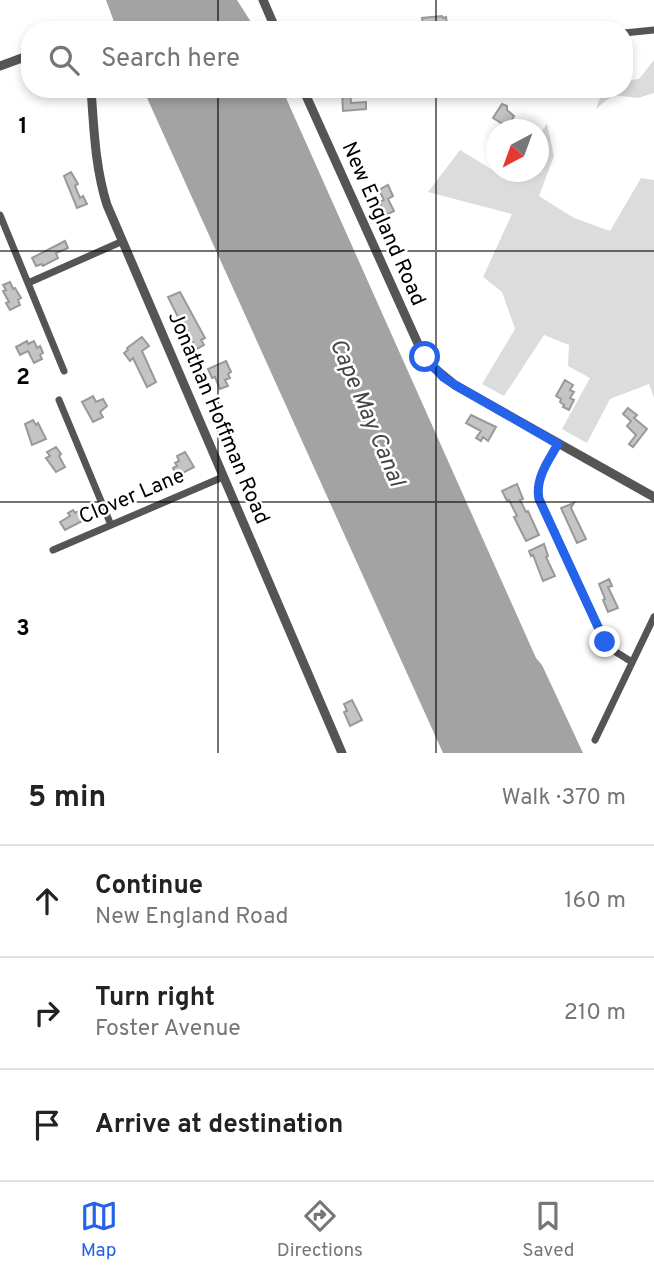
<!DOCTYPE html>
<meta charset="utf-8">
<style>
body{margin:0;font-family:Overpass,sans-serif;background:#f6f6f6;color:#222}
.compass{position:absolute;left:486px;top:119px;width:63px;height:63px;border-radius:50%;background:#fff;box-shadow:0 4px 10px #0003;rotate:221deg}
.stop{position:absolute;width:21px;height:21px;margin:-16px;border:5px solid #2563eb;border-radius:50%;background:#fff}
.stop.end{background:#2563eb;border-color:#fff;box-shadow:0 2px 7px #0008}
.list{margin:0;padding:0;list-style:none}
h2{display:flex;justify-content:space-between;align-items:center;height:91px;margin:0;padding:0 28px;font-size:30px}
h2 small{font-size:23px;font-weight:400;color:#767676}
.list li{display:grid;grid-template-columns:46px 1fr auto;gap:21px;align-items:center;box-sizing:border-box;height:112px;padding:0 28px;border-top:2px solid #e0e0e0}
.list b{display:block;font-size:26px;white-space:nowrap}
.list p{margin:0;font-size:23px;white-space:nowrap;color:#767676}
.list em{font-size:23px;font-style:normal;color:#767676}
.icon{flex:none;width:38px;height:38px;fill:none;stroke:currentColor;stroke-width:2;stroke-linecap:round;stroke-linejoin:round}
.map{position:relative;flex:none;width:654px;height:753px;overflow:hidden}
.search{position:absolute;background:#fff;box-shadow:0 4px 10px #0003;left:21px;right:21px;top:21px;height:77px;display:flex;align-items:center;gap:18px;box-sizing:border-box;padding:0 24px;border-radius:28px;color:#767676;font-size:26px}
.sheet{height:427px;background:#fff}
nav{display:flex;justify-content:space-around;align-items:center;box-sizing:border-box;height:98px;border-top:2px solid #e0e0e0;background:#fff;font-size:19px;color:#767676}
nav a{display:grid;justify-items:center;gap:4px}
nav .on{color:#2563eb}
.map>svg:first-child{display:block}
</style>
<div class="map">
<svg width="654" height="753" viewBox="0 0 654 753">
<rect width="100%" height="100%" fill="#fff"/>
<path fill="#dcdcdc" d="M 654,60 L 654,93 L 638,98 L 613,95 L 596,109 L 603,89 L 624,89 L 624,81 L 639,79 Z
M 547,124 L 554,156 L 539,196 L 574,218 L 610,231 L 641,178 L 654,180 L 654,398 L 649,384 L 610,399 L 587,443 L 562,429 L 590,378 L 568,366 L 569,345 L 544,335 L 504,396 L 482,384 L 515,329 L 502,292 L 483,277 L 512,214 L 428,192 L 460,150 L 506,178 L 511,172 L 538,172 L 539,135 Z"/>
<path fill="#a3a3a3" d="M 106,0 L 237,0 L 256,30 L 117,30 Z
M 143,89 L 282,89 L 536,658 L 542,665 L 583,753 L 443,753 Z"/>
<path fill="#c4c4c4" stroke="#999" stroke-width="2" d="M 442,16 L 443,18 L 446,17 L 447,23 L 452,22 L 453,28 L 424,30 L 422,18 Z
M 350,89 L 351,103 L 366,102 L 366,109 L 343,111 L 342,90 Z
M 502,104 L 507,106 L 507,110 L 514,116 L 508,127 L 493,118 Z
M 71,172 L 78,184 L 75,186 L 80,198 L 83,196 L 87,204 L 77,208 L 64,176 Z
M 388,185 L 393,196 L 388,199 L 394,211 L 386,215 L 379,202 L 384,200 L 379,190 Z
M 65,241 L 68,248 L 56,253 L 58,258 L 43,266 L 42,264 L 36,266 L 32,258 Z
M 10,282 L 13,289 L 15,288 L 21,298 L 18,300 L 20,305 L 10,310 L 6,303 L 9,302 L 3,291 L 6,290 L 3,285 Z
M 180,292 L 205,338 L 201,340 L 204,345 L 195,350 L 192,343 L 193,342 L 181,318 L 179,319 L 168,297 Z
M 142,337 L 149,346 L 142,351 L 156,382 L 147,387 L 133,358 L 130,361 L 124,353 L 128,350 L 127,348 Z
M 27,341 L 28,344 L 34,341 L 37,348 L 40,346 L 43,353 L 40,355 L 42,359 L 34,363 L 28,351 L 20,355 L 16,347 Z
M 226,361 L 231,372 L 228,374 L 230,378 L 225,380 L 228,386 L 220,389 L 215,377 L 212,378 L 208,369 Z
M 565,380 L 573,385 L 570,390 L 574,392 L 570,398 L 574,400 L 569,410 L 563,407 L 564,405 L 560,402 L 561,399 L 556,396 Z
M 93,396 L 96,402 L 103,399 L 107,406 L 100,412 L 103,417 L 93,422 L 82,402 Z
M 628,408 L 637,415 L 634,418 L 647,429 L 633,447 L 629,444 L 636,435 L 627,426 L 631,421 L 623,414 Z
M 471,415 L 496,427 L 488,441 L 483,437 L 481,441 L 476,438 L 481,431 L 466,423 Z
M 33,420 L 36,425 L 38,423 L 46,439 L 32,445 L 25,424 Z
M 56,447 L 61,454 L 59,456 L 65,467 L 56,472 L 46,458 L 50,456 L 47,452 Z
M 185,452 L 194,467 L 177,476 L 173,468 L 177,466 L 175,463 L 179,461 L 177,456 Z
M 517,484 L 523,499 L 520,500 L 526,512 L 528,511 L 539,535 L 526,541 L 514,517 L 517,516 L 509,500 L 507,501 L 502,491 Z
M 574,503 L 571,508 L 586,539 L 577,543 L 561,508 Z
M 73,510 L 75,513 L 81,510 L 86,519 L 65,530 L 60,522 L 70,516 L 68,513 Z
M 544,544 L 548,556 L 546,557 L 555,576 L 543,581 L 533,555 L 531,556 L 529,551 Z
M 609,579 L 612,586 L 608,587 L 618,608 L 608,612 L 603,600 L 605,599 L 599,584 Z
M 352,700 L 362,720 L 350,726 L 344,712 L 347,711 L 344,704 Z"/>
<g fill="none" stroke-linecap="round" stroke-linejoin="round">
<path stroke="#555" stroke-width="7" d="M 624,33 L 654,30
M 0,215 L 64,371
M 28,283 L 123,241
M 59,400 L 111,525
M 558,444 C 548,461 535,479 539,499 L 601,635 L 611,649 L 632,662
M 53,550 L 223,477
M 595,740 L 654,617"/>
<path stroke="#555" stroke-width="9" d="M 263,0 L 276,30
M 0,66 L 30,55
M 91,89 C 94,129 95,167 107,205 L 342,753
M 303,89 L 419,346 L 433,367 L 455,385 L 654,497"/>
</g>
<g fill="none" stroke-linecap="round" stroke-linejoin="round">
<path stroke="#2563eb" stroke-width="9" d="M 425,357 L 443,377 L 455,385 L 558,444 C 548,461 535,479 539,499 L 605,642"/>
</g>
<path fill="none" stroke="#000" stroke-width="2" stroke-opacity="0.55" d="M 218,0 L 218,30M 436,0 L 436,30M 218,89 L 218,753M 436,89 L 436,753M 0,251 L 654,251M 0,502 L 654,502"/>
<g text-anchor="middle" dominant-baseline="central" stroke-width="5" stroke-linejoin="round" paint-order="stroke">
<g font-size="21" fill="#000" stroke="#fff">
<text transform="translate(383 224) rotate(66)">New England Road</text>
<text transform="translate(218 418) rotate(67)">Jonathan Hoffman Road</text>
<text transform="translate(132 497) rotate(-23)">Clover Lane</text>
</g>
<g font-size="23" font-style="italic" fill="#444" stroke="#fff">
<text transform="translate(366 413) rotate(67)">Cape May Canal</text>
</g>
</g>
<g font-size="23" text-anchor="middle" font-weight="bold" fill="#000" stroke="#fff" stroke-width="5" stroke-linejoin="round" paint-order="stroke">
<text x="23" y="133">1</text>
<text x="23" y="384">2</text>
<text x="23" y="635">3</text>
</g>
</svg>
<svg class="compass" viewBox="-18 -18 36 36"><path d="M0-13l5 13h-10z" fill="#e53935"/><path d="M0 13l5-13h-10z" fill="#767676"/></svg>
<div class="stop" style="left:425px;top:357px"></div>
<div class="stop end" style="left:605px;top:642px"></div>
<div class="search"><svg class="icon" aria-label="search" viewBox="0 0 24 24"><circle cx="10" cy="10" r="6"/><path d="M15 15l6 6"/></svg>Search here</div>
</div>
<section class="sheet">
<h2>5 min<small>Walk · 370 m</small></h2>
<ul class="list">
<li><svg class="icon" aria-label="ahead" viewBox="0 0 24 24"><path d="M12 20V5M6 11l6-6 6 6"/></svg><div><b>Continue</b><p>New England Road</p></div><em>160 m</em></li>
<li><svg class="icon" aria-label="right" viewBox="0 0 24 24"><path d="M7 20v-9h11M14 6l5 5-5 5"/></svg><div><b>Turn right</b><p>Foster Avenue</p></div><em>210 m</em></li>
<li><svg class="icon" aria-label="arrive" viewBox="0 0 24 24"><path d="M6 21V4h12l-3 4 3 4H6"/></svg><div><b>Arrive at destination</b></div></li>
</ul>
</section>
<nav>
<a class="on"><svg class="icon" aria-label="map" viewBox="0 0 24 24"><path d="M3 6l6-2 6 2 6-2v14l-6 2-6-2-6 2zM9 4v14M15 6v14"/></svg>Map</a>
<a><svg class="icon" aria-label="directions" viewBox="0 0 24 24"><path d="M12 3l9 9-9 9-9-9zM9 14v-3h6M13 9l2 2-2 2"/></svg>Directions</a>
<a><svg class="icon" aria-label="saved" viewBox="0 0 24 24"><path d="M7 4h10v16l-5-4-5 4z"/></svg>Saved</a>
</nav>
